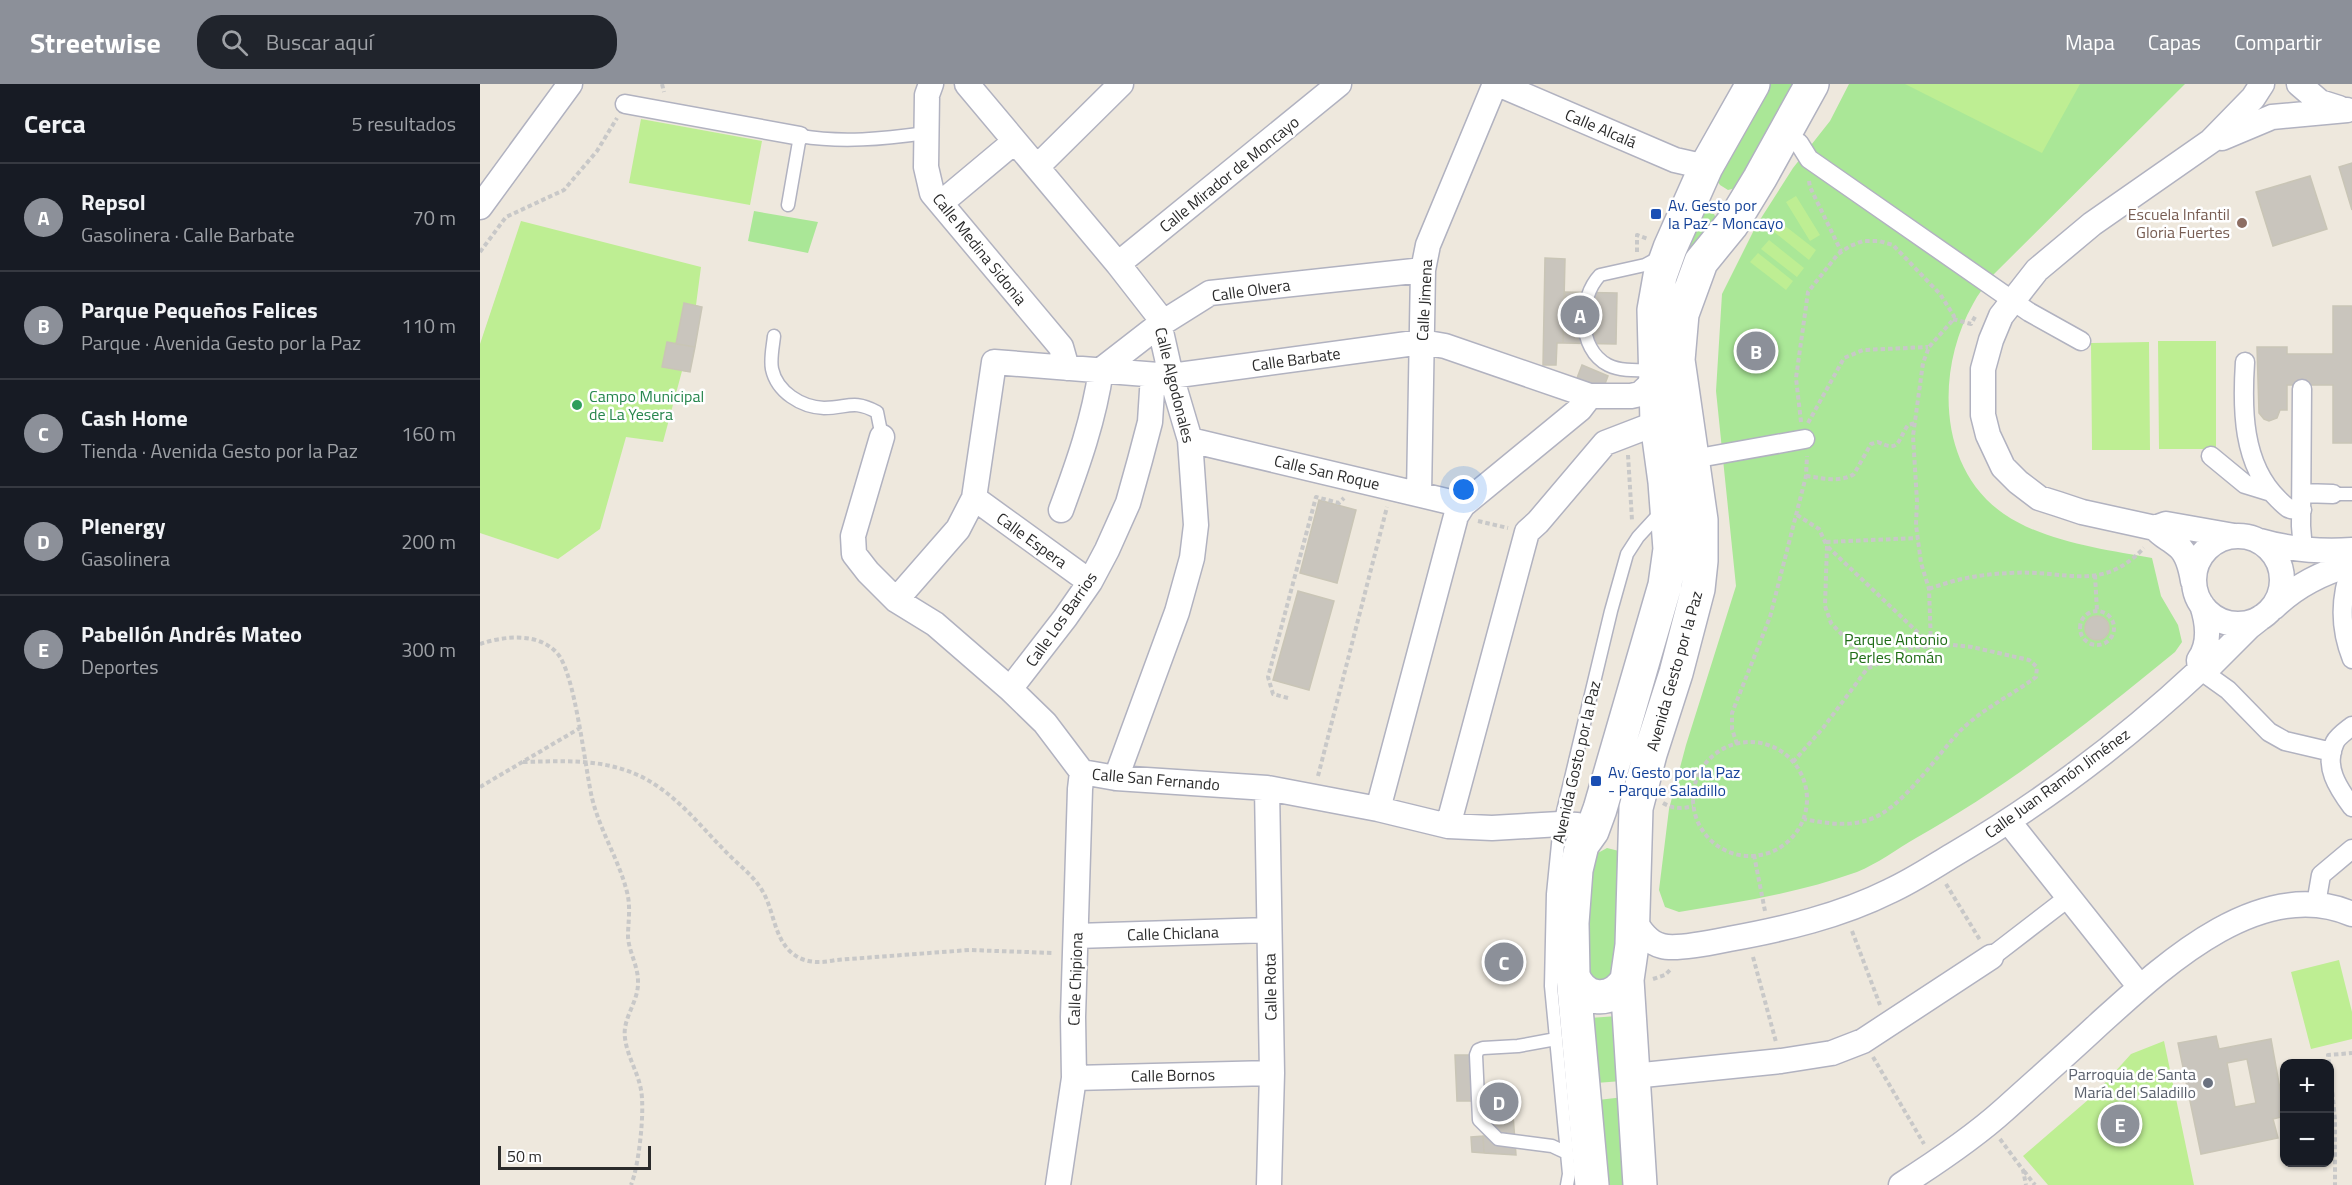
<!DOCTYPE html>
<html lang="es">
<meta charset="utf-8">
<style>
body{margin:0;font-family:"Titillium Web",sans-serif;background:#20242c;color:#f1f3f6}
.controls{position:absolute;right:18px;bottom:18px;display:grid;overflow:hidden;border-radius:12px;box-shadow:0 2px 4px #0004}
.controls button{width:54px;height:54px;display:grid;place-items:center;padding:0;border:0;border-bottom:2px solid #363941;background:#171b24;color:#f1f3f6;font:30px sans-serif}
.scale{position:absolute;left:18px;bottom:15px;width:153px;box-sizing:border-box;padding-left:6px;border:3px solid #2b2b2b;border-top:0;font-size:16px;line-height:21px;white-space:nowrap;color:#2b2b2b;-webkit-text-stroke:4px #fff;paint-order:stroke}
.you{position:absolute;left:984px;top:406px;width:21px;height:21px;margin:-15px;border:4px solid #fff;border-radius:50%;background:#1a73e8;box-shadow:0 0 0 9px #1a73e833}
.badge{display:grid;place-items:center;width:39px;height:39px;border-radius:50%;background:#8c9099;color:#fff;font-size:20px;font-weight:700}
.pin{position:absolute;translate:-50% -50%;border:3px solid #fff;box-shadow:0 2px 6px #0006}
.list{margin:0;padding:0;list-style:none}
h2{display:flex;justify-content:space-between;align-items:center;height:78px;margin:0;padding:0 24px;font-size:26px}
h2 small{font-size:20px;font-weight:400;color:#9ea1a6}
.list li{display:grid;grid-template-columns:39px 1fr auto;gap:18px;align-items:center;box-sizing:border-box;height:108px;padding:0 24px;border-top:2px solid #363941}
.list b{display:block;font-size:22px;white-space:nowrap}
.list p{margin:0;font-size:20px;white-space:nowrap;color:#9ea1a6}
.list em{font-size:20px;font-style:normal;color:#9ea1a6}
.icon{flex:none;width:33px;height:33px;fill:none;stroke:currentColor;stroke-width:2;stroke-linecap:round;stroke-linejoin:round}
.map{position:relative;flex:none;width:1872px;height:1101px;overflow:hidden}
header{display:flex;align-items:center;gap:36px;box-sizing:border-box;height:84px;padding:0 30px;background:#8c9099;color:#fff}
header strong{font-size:28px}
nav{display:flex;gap:33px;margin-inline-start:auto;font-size:21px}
.search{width:420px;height:54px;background:#20242c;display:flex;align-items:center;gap:15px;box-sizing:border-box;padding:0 21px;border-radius:24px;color:#9ea1a6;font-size:22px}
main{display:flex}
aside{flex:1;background:#171b24}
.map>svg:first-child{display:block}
</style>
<header>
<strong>Streetwise</strong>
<div class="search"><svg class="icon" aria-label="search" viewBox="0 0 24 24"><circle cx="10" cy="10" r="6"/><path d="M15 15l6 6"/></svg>Buscar aquí</div>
<nav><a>Mapa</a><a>Capas</a><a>Compartir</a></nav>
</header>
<main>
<aside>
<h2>Cerca<small>5 resultados</small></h2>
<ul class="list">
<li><span class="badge">A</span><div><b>Repsol</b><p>Gasolinera · Calle Barbate</p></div><em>70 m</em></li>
<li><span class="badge">B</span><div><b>Parque Pequeños Felices</b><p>Parque · Avenida Gesto por la Paz</p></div><em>110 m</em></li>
<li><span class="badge">C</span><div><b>Cash Home</b><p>Tienda · Avenida Gesto por la Paz</p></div><em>160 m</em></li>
<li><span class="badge">D</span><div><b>Plenergy</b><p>Gasolinera</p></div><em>200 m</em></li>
<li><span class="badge">E</span><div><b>Pabellón Andrés Mateo</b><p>Deportes</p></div><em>300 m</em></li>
</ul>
</aside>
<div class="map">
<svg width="1872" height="1101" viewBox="0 0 1872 1101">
<rect width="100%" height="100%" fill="#eee8dd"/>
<path fill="#aae797" d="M 1285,0 L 1317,0 L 1256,104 L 1248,106 L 1240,101 L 1235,93 Z
M 1369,0 L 1705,0 L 1511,193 C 1505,202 1498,210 1493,220 C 1456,285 1457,384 1524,430 C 1563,457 1626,466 1672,474 L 1681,512 L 1698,541 L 1702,558 L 1695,568 C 1613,635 1529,702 1436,754 C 1417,765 1397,780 1377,788 C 1319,809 1259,818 1199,828 L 1185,823 L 1179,806 L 1189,725 L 1206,661 L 1256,502 L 1236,307 L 1242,210 L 1276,142 L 1313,84 L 1350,37 Z
M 274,127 L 338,138 L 328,169 L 268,157 Z
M 1222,127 L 1234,130 L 1237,136 L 1216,167 L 1203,162 Z
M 1127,764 L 1139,767 L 1139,887 L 1128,900 L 1108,892 L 1110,781 L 1116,770 Z
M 1137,932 L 1142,997 L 1116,999 L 1110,934 Z
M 1144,1013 L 1148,1101 L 1123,1101 L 1118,1016 Z"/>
<path fill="#beee93" d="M 1425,0 L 1600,0 L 1562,69 Z
M 161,35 L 282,57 L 270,121 L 149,99 Z
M 1316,112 L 1340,151 L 1330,157 L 1306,118 Z
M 41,137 L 221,183 L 216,221 L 222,223 L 210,288 L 202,287 L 183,358 L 146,353 L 120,445 L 78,475 L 0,449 L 0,260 Z
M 1300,138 L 1336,166 L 1329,176 L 1293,147 Z
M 1289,156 L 1324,184 L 1317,193 L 1281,165 Z
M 1278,169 L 1313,197 L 1306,206 L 1270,178 Z
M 1678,257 L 1736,257 L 1736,365 L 1679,365 Z
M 1669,258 L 1670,366 L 1612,366 L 1611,259 Z
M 1859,876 L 1872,928 L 1872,955 L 1831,965 L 1811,888 Z
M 1684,957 L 1714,1101 L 1568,1101 L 1543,1072 L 1616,1009 L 1651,970 Z"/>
<path fill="#c9c5bd" stroke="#c9c5b6" stroke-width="1.5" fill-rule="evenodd" d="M 1872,79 L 1872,126 L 1859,83 Z
M 1830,92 L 1847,145 L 1793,162 L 1776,108 Z
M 1065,174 L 1085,175 L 1083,259 L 1077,259 L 1076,281 L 1063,281 Z
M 1085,208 L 1137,209 L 1136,260 L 1083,259 Z
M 204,219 L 222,223 L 215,263 L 196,260 Z
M 1853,222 L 1872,222 L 1872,359 L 1853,359 L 1853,301 L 1807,301 L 1807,326 L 1800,326 L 1797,334 L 1789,337 L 1784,335 L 1779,329 L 1777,263 L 1807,263 L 1807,270 L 1853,270 Z
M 187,258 L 215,263 L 210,288 L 182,283 Z
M 1102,281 L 1128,292 L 1123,305 L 1097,294 Z
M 839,416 L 876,426 L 857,499 L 820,489 Z
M 818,507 L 854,517 L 829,606 L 793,596 Z
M1605 544a12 12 0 1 1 24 0a12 12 0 1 1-24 0Z
M 1736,952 L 1739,965 L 1791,955 L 1804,1027 L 1799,1027 L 1801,1033 L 1793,1035 L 1798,1054 L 1721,1070 L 1698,959 ZM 1767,975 L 1776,1019 L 1755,1023 L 1747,979 Z
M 975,971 L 990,971 L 992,1017 L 977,1017 Z
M 1014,1031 L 1033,1031 L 1036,1071 L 1004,1069 L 1003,1052 L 1015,1052 Z
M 1003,1052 L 1004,1069 L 992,1068 L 991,1053 Z"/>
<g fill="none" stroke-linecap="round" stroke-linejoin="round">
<g stroke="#b1b2c0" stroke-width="15">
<path id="service" d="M 308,121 L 320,52 C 362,59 403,55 446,49
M 294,252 C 293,262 290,275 292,285 C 297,308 321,323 344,324 C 368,324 373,315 397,328 L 402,353
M 1174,286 C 1159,286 1142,288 1128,281 C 1097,265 1098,214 1120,191 L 1165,181 L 1180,173
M 1853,410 L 1872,410
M 1076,955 L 1038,962 L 1003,964 L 998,966 L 996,971 L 999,1036 L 1018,1055 L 1072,1062 L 1087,1069
M 1087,1101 L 1089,1090 L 1071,902 L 1073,810 L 1080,740 L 1131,527 L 1147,470 L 1158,453 L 1181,428"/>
</g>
<g stroke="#b1b2c0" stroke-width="21">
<path id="pedestrian" d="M 145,20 L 320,52
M 1319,59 L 1329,75 L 1549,228 L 1601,257
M 1765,278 C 1762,324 1762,380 1798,415 C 1801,418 1805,422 1808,424 C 1812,426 1818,426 1822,426
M 1822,305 L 1821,442 L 1823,466
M 1731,372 L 1765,400 L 1791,408
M 1213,375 L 1325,355
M 1822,409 L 1853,410
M 1872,481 C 1860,512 1859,543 1872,575
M 1720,586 L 1748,606 L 1789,648 L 1805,657 L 1852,668
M 1872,642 C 1867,646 1858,652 1855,658 C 1843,682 1858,704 1872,723
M 1836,820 L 1841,791 L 1872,765
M 1511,873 L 1589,813"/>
</g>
<g stroke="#b1b2c0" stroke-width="27">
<path id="minor" d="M 451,0 L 447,11 L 446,83 L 452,109 L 581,263 L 587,284
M 487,0 L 638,180 L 677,230 L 691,292 L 710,356 L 716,441 L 712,474 L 697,528 L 636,694
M 1018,0 L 1195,76 L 1226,83
M 1819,0 L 1840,18 L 1859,24
M 1742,54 L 1792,33 L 1867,26
M 557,83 L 641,0
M 461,119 L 534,58
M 0,123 L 90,0
M 638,180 L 859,0
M 402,353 L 373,452 L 374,470 L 388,488 L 416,516 L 455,540 L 530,605 L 565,639 L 602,688 L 636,694 L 787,704 L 898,725 L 968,742 L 1012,744 L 1080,740 L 1097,741 L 1112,747
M 710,356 L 983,421
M 939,410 L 943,186 L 948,161 L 1015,0
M 494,414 L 610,498
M 581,426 C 598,380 614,335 621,286 L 679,241 L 730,209 L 943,186
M 1675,444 C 1682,452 1690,455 1698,462 C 1708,470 1711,485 1713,497
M 1754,452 L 1686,440 L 1675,444 L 1602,428 L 1578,420 L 1559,414 L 1538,398 L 1523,383 L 1508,351 L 1503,331 L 1503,285 L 1511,256 L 1521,232 L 1557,186 L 1612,140 L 1731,57 L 1773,14 L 1782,0
M1714 496a44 44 0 1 1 88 0a44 44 0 1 1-88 0Z
M 1780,457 C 1811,466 1840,468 1872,466
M 416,516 L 478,445 L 494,414 L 514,278 L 691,292 L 942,258 L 965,262 L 1110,312 L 1151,312 L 1160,310 L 1175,296
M 1794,523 C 1817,501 1842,489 1872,480
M 1720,586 L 1719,576 C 1731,559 1728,539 1722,521
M 530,605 L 585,534 L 610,498 L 627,466 L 648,419 L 660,376 L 670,338 L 673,291
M 787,704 L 792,989 L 789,1101
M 898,725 L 976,432 L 983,421 L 1100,325 L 1110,312
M 1529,738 L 1660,903
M 968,742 L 1047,448 L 1058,438 L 1125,359 L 1177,339
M 1153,835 C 1160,846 1168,859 1182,862 C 1196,866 1234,858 1249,855 C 1304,845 1360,832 1410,807 C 1432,797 1453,783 1473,771 C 1562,719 1645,656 1720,586 L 1729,583 L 1769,543 L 1783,532
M 596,852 L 789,846
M 1153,992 L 1301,977 L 1352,969 L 1383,957 L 1511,873
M 594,994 L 792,989
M 578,1101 L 594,994 L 593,933 L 600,705 L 602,688
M 1421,1101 C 1457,1078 1493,1054 1524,1026 C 1556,997 1588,969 1619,940 C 1682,883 1780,790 1872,830"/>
</g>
<g stroke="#b1b2c0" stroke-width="36">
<path id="secondary" d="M 1093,892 C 1103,918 1132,920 1147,896
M 1112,1101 L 1093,892 L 1092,839 L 1096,786 L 1102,761 L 1112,747 L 1120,725 L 1185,501 L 1190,465 L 1185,398 L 1177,339 L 1174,226 L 1180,192 L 1190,164 L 1226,83 L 1273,0
M 1160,1101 L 1147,896 L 1152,861 L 1156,724 L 1170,670 L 1196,589 L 1218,505 L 1221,477 L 1221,436 L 1198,276 L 1202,230 L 1221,178 L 1252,140 L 1280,94 L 1332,0"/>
</g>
<path stroke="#c8c8c8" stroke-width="4" stroke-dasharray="4.5 3" stroke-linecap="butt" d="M 182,0 L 184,8
M 1329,97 L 1330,103 L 1361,167
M 0,168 L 26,133 L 84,106 L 117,67 L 137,34
M 1157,168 L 1157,151 L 1168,155
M 1473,235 L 1491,240 L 1496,231
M 1321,338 L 1316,294 L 1328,208 L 1358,170 L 1370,162 L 1383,157 L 1399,157 L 1413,161 L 1460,210 L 1474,232 L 1472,237 L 1449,263 L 1443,279 L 1433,352 L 1437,417 L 1436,441 L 1441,479 L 1449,505 L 1451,561
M 1328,339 L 1364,274 L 1383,266 L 1448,263
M 1148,371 L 1152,436
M 1326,392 C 1342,394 1360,399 1374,390 L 1391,360 L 1398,358 C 1420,369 1417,357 1428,341 L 1435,339
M 1317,431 L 1339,445 L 1347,462 L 1345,522 L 1351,539 L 1392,582
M 998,437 L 1028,444
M 1346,458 L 1438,454
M 1348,463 L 1451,561
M 1615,491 L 1617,527
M 1449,505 C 1475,495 1502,490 1530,489 C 1585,485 1620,510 1664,464
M1600 544a17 17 0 1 1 34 0a17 17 0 1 1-34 0Z
M 0,560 C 24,552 58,548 77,569 C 95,588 105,684 112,714 C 120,747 139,776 147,808 C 151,824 148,838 148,853 C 149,868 158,882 158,897 C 159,918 142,934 145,954 C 147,972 158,988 161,1006 C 165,1026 159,1082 151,1101
M 808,614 L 793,610 L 788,593 L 836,413 L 859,419 L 864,414
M1213 715a57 57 0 1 1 114 0a57 57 0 1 1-114 0Z
M 1257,660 L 1252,645 L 1252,629 L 1290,533 L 1326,392 L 1327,372
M 43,678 C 85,677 125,674 164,694 C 198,712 222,744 249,771 C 261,783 274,792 283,808 C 294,827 294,854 312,869 C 325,880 341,879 356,876 L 489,866 L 574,869
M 1313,678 L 1343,644 L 1387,585 L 1430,564 L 1472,561 L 1492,563 L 1549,576 L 1557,583 L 1556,593 C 1532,611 1502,625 1480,647 C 1455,673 1423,725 1388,736 C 1367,743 1344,739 1324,735
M 838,692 L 907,423
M 0,703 L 100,644
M 1183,719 C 1193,725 1202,725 1213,722
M 1274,771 L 1285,827
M 1466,800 L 1500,856
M 1372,847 L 1400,921
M 1273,873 L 1296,958
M 1173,895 L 1185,891 L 1192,884
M 1393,973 L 1444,1060
M 1849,980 L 1848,971 L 1872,969
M 1850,986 L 1855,1035 L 1855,1101
M 1520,1055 L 1543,1086 L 1546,1101
M 1544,1087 L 1555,1101"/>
<use href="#service" stroke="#fff" stroke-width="12"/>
<use href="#pedestrian" stroke="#fff" stroke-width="18"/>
<use href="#minor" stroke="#fff" stroke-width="24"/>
<use href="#secondary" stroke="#fff" stroke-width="33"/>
</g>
<g fill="#1a4fb4" stroke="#fff" stroke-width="2">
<rect x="1170" y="124" width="12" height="12" rx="3"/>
<rect x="1110" y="691" width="12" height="12" rx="3"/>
</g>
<circle fill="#8d6e63" stroke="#fff" stroke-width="2" cx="1762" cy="139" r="6"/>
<circle fill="#2e9e5b" stroke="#fff" stroke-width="2" cx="97" cy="321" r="6"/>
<circle fill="#6b7280" stroke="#fff" stroke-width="2" cx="1728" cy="999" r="6"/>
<g text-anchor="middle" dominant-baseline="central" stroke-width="5" stroke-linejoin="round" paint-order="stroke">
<g font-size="16" fill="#2b2b2b" stroke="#fff">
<text transform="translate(1121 44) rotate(23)">Calle Alcalá</text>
<text transform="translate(749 90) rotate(-39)">Calle Mirador de Moncayo</text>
<text transform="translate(500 165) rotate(51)">Calle Medina Sidonia</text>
<text transform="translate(771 206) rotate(-8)">Calle Olvera</text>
<text transform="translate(944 216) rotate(-87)">Calle Jimena</text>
<text transform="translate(816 275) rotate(-8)">Calle Barbate</text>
<text transform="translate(695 301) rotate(76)">Calle Algodonales</text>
<text transform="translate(847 388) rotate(13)">Calle San Roque</text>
<text transform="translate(552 456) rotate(36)">Calle Espera</text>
<text transform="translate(581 535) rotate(-55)">Calle Los Barrios</text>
<text transform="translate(1194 587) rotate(-74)">Avenida Gesto por la Paz</text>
<text transform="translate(1096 678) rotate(-77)">Avenida Gosto por la Paz</text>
<text transform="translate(676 695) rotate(5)">Calle San Fernando</text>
<text transform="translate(1577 699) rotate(-36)">Calle Juan Ramón Jiménez</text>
<text transform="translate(693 849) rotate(-2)">Calle Chiclana</text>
<text transform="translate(595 895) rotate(-88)">Calle Chipiona</text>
<text transform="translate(790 903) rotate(-91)">Calle Rota</text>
<text transform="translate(693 991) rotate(-1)">Calle Bornos</text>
</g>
<g font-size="16" fill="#164399" stroke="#fff" text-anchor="start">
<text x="1188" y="121">Av. Gesto por<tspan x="1188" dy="18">la Paz - Moncayo</tspan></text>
<text x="1128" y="688">Av. Gesto por la Paz<tspan x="1128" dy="18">- Parque Saladillo</tspan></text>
</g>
<g font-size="16" fill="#785e54" stroke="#fff" text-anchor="end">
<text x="1750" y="130">Escuela Infantil<tspan x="1750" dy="18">Gloria Fuertes</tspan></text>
</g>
<g font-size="16" fill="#27864d" stroke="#fff" text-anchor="start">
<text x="109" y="312">Campo Municipal<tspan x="109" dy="18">de La Yesera</tspan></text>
</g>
<g font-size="16" fill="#206d17" stroke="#fff">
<text x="1416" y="555">Parque Antonio<tspan x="1416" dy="18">Perles Román</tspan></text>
</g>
<g font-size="16" fill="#5b616d" stroke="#fff" text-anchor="end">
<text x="1716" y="990">Parroquia de Santa<tspan x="1716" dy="18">María del Saladillo</tspan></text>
</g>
</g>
</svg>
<div class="controls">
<button>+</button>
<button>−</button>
</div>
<div class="scale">50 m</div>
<div class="you"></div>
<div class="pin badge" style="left:1100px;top:231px">A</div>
<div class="pin badge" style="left:1276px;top:267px">B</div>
<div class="pin badge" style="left:1024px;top:878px">C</div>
<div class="pin badge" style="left:1019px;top:1018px">D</div>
<div class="pin badge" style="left:1640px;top:1040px">E</div>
</div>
</main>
